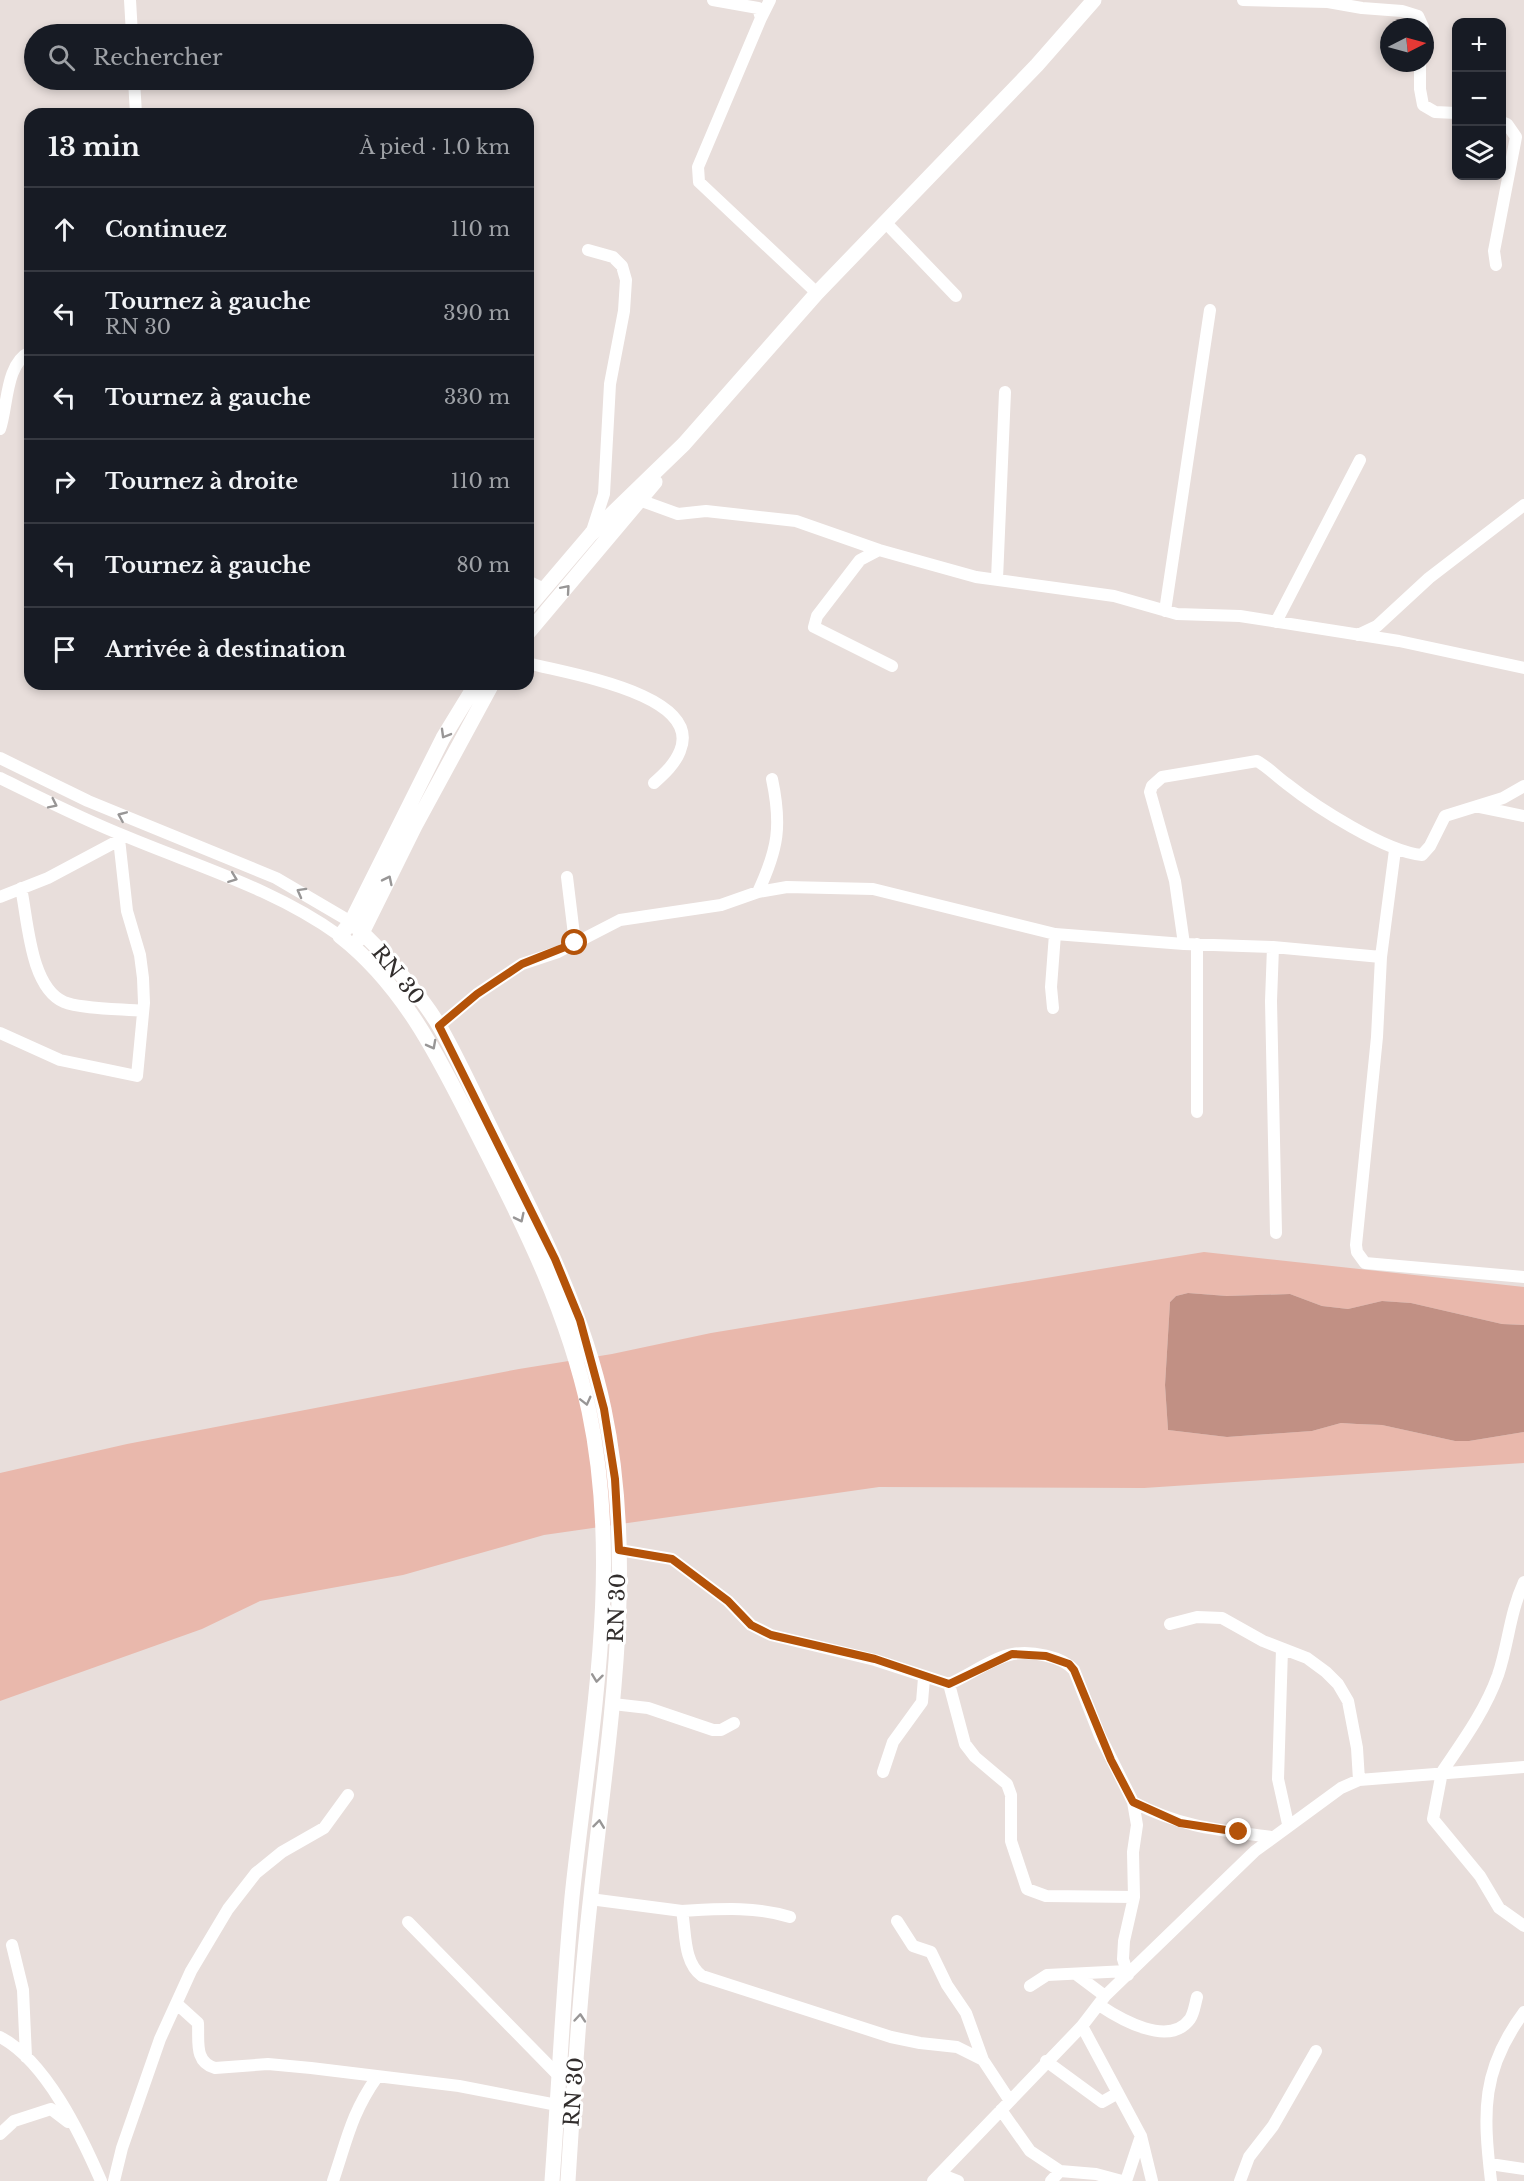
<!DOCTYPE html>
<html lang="fr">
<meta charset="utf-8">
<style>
body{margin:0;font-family:"Libre Baskerville",serif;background:#242831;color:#f1f3f6}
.controls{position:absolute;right:18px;top:18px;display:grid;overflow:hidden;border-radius:12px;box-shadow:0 3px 9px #0003}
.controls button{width:54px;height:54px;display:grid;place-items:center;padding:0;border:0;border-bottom:2px solid #363941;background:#171b24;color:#f1f3f6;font:30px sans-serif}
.compass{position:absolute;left:1380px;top:18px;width:54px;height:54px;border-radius:50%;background:#171b24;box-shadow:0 3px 9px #0003;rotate:84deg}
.stop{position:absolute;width:18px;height:18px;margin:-14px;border:4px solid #b45309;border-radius:50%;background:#fff}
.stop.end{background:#b45309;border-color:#fff;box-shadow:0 2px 6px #0008}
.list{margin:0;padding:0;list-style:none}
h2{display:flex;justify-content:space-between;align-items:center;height:78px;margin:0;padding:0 24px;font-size:26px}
h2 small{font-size:20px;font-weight:400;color:#9ea1a6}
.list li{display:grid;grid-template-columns:39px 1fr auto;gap:18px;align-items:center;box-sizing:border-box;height:84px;padding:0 24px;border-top:2px solid #363941}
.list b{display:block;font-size:22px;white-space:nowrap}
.list p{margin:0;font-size:20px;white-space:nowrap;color:#9ea1a6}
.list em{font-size:20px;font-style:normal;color:#9ea1a6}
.icon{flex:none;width:33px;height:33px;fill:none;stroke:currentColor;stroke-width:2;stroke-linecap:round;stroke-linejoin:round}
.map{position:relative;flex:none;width:1524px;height:2181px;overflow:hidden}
.search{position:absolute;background:#171b24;box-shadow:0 3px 9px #0003;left:24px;top:24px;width:510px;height:66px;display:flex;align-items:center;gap:15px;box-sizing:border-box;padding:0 21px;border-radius:33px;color:#9ea1a6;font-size:22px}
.panel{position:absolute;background:#171b24;box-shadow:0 3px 9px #0003;left:24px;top:108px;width:510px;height:582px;border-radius:18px}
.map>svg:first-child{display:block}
</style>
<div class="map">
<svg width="1524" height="2181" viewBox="0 0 1524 2181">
<rect width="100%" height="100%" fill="#e8dedb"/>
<path fill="#e9b8ac" d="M 1204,1252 L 1524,1287 L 1524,1325 L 1502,1324 L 1411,1303 L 1382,1301 L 1348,1309 L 1322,1306 L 1290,1294 L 1227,1296 L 1188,1293 L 1176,1296 L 1170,1302 L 1165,1385 L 1168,1430 L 1227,1437 L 1312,1431 L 1341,1423 L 1357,1424 L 1382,1425 L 1455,1441 L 1469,1441 L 1524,1432 L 1524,1463 L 1144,1488 L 879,1487 L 544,1535 L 403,1575 L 260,1601 L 202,1629 L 0,1701 L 0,1473 L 127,1444 L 519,1369 L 612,1354 L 711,1333 Z"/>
<path fill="#c19084" d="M 1188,1293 L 1227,1296 L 1290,1294 L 1322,1306 L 1348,1309 L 1382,1301 L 1411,1303 L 1502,1324 L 1524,1325 L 1524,1432 L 1469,1441 L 1455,1441 L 1382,1425 L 1357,1424 L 1341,1423 L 1312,1431 L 1227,1437 L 1168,1430 L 1165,1385 L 1170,1302 L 1176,1296 Z"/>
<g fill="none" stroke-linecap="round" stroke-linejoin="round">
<path stroke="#fff" stroke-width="12" d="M 130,0 L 132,34
M 713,0 L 758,8 L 761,18 L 698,167 L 699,182 L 817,293
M 1243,0 L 1328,2 L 1362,8 L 1402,11 L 1418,16 L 1423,27
M 761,18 L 770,0
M 1420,63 L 1420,89 L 1423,105 L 1435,112 L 1456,113
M 134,80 L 136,114
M 885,222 L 956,296
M 588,250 L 613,257 L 622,266 L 626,280 L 624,311 L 610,384 L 604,494 L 591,534
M 1496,265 L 1494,251 L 1516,137 L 1507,124 L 1502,122
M 0,429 C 8,406 5,364 30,352
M 642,501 L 678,514 L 706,511 L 796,521 L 879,550 L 976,577 L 1114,596 L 1177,614 L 1240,616 L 1399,641 L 1524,668
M 879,550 L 860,560 L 817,616 L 814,627 L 892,666
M 997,579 L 1005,392
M 528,581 L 544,589
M 1165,611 L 1210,310
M 1276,622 L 1360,460
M 1358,635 L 1377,626 L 1429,578 L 1524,505
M 528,663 C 562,673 704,693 680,751 C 675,764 664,774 654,783
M 0,758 L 88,801 L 276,878 L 351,922
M 0,778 C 41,798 82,819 125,836 C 199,867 275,889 340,936
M 1480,807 L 1524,816
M 1395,850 L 1381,957 L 1377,1037 L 1356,1245 L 1357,1252 L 1365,1263 L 1524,1277
M 567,877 L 575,943
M 21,888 C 28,921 30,987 64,1002 C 80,1009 124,1009 143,1011
M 758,892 C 778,849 782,826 772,779
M 0,897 L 48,878 L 125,837
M 1184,944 L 1175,881 L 1150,792 L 1152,786 L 1162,777 L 1257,761 C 1268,767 1277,777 1287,784 C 1316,807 1386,852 1422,855 L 1430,846 L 1445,816 L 1503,798 L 1524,786
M 1197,944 L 1197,1112
M 1273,947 L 1271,1001 L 1276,1233
M 1053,1008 L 1051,987 L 1055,934
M 439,1026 L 477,994 L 522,964 L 558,952 L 620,920 L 721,905 L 758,892 L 787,887 L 873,889 L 1055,934 L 1184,944 L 1273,947 L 1381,957
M 0,1033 L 60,1060 L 137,1076 L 144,1003 L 143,978 L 140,955 L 127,911 L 119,839
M 619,1550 L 672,1559 L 728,1601 L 751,1625 L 771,1635 L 875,1660 L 949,1684 C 968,1676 994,1657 1013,1654 C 1031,1651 1062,1656 1074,1670 L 1100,1736 L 1133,1802 L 1137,1825 L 1133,1852 L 1134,1897 L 1124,1941 L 1123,1959 L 1128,1975
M 1170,1624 L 1197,1617 L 1222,1618 L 1263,1641 L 1307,1658 L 1326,1672 L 1338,1684 L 1348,1701 L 1357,1748 L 1359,1780
M 1282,1649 L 1278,1779 L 1288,1824
M 949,1684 L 965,1744 L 975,1757 L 1007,1784 L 1011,1795 L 1011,1841 L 1027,1889 L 1046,1896 L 1134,1897
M 613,1704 L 648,1708 L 713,1730 L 721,1730 L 734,1723
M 883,1772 L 893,1742 L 922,1702 L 924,1678
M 1442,1772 C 1463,1741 1485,1711 1498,1675 C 1509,1642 1509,1615 1524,1582
M 1442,1772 L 1433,1819 L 1480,1876 L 1499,1908 L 1524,1926
M 1133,1802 C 1183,1828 1219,1830 1272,1837
M 590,1899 L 682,1911 C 686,1932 683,1962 702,1976 L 891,2037 L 920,2043 L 957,2047 L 983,2060
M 682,1911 C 719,1909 755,1906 790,1917
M 897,1921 L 913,1946 L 931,1952 L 947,1985 L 966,2013 L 983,2060 L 1010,2101
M 408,1922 L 558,2075
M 12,1945 L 23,1990 L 26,2057
M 1077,1975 L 1105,1996
M 1030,1986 L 1047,1975 L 1127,1971
M 177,2004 L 198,2023 C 199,2041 194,2062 215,2068 L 268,2064 L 311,2068 L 459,2086 L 557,2105
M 1099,2005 C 1120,2019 1169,2048 1190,2019 C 1194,2013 1195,2004 1197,1997
M 1082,2026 L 1141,2136 L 1152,2181
M 0,2037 C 46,2061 81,2135 101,2181
M 1046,2061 L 1102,2102 L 1118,2093
M 1001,2110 L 1030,2151 L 1060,2171 L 1096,2174 L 1122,2181
M 0,2134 L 14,2121 L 51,2109 L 68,2122
M 1490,2164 L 1524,2169
M 940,2174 L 958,2181
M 114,2181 L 122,2148 L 160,2039 L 191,1971 L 228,1909 L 256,1873 L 282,1852 L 324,1828 L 348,1795
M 333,2181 C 347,2140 351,2114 377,2077
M 933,2181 L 1082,2026 L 1105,1996 L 1255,1851 L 1341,1788 L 1359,1780 L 1524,1767
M 1051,2181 L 1060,2171
M 1126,2181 L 1141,2136
M 1240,2181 L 1249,2157 L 1273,2126 L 1316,2051
M 1491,2181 C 1483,2112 1481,2070 1524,2012"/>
<path stroke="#fff" stroke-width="15" d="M 528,608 L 591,534 L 684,444 L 817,293 L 1037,65 L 1094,0
M 528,633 L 655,482
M 476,684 L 443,738 L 351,922 L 340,936 C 408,989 443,1067 481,1141 C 526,1229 568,1314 589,1411 C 623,1573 589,1735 572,1897 C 563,1992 559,2086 552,2181
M 351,922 C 379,947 423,997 441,1029 C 462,1066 479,1105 498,1143 C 541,1229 584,1314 604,1409 C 638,1569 608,1735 591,1894 C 580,1990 574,2086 568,2181
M 359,939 L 415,826 L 492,684"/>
</g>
<defs><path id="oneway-chevron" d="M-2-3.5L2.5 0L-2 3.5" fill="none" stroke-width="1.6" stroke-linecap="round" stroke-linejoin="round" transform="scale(1.5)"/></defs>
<g stroke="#989696">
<use href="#oneway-chevron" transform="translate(566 589) rotate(-49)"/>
<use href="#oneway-chevron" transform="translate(445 734) rotate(120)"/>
<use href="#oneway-chevron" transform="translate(53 804) rotate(26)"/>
<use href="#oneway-chevron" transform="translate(122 816) rotate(-157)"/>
<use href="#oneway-chevron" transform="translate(233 878) rotate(21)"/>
<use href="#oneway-chevron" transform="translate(388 880) rotate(-64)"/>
<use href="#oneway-chevron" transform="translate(301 892) rotate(-151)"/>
<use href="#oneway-chevron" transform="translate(432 1045) rotate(62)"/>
<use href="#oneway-chevron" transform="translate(520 1218) rotate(64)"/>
<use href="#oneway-chevron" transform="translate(586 1401) rotate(76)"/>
<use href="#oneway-chevron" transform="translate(597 1678) rotate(97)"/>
<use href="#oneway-chevron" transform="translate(599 1824) rotate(-83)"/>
<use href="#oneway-chevron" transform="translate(580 2018) rotate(-85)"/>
</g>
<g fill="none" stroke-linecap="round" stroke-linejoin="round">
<path stroke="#b45309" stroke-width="8" d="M 575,943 L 522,964 L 477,994 L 439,1026 L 555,1259 L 580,1320 L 604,1409 L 615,1479 L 619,1550 L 672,1559 L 728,1601 L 751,1625 L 771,1635 L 875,1659 L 949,1684 L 1012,1654 L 1046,1656 L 1069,1664 L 1074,1670 L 1111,1760 L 1133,1802 L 1180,1823 L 1239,1832"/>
</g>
<g text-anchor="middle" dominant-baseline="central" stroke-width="6" stroke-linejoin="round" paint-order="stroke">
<g font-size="21" fill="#322e2d" stroke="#fff">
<text transform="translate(398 975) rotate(51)">RN 30</text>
<text transform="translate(617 1608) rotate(-88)">RN 30</text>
<text transform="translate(574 2092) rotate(-86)">RN 30</text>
</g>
</g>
</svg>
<div class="controls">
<button>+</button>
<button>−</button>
<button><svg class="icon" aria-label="layers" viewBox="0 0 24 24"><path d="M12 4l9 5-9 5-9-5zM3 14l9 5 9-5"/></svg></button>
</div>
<svg class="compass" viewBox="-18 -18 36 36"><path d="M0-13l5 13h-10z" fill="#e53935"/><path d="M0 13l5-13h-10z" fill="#9ea1a6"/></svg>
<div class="stop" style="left:575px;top:943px"></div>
<div class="stop end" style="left:1239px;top:1832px"></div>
<div class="search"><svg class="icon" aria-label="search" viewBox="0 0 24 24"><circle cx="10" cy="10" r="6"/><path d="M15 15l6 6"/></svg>Rechercher</div>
<section class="panel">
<h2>13 min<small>À pied · 1.0 km</small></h2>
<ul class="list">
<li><svg class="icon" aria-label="ahead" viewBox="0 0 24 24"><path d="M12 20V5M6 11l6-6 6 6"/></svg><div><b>Continuez</b></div><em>110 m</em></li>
<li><svg class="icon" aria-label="left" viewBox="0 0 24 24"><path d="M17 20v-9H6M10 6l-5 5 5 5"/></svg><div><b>Tournez à gauche</b><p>RN 30</p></div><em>390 m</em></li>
<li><svg class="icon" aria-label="left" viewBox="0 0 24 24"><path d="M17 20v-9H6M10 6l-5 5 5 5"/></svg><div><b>Tournez à gauche</b></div><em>330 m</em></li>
<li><svg class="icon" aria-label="right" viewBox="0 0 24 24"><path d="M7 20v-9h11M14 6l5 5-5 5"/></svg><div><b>Tournez à droite</b></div><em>110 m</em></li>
<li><svg class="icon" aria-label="left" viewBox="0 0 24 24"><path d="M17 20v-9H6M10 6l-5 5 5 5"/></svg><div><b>Tournez à gauche</b></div><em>80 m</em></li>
<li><svg class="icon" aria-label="arrive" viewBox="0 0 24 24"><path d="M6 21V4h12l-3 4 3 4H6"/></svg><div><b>Arrivée à destination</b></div></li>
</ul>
</section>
</div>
